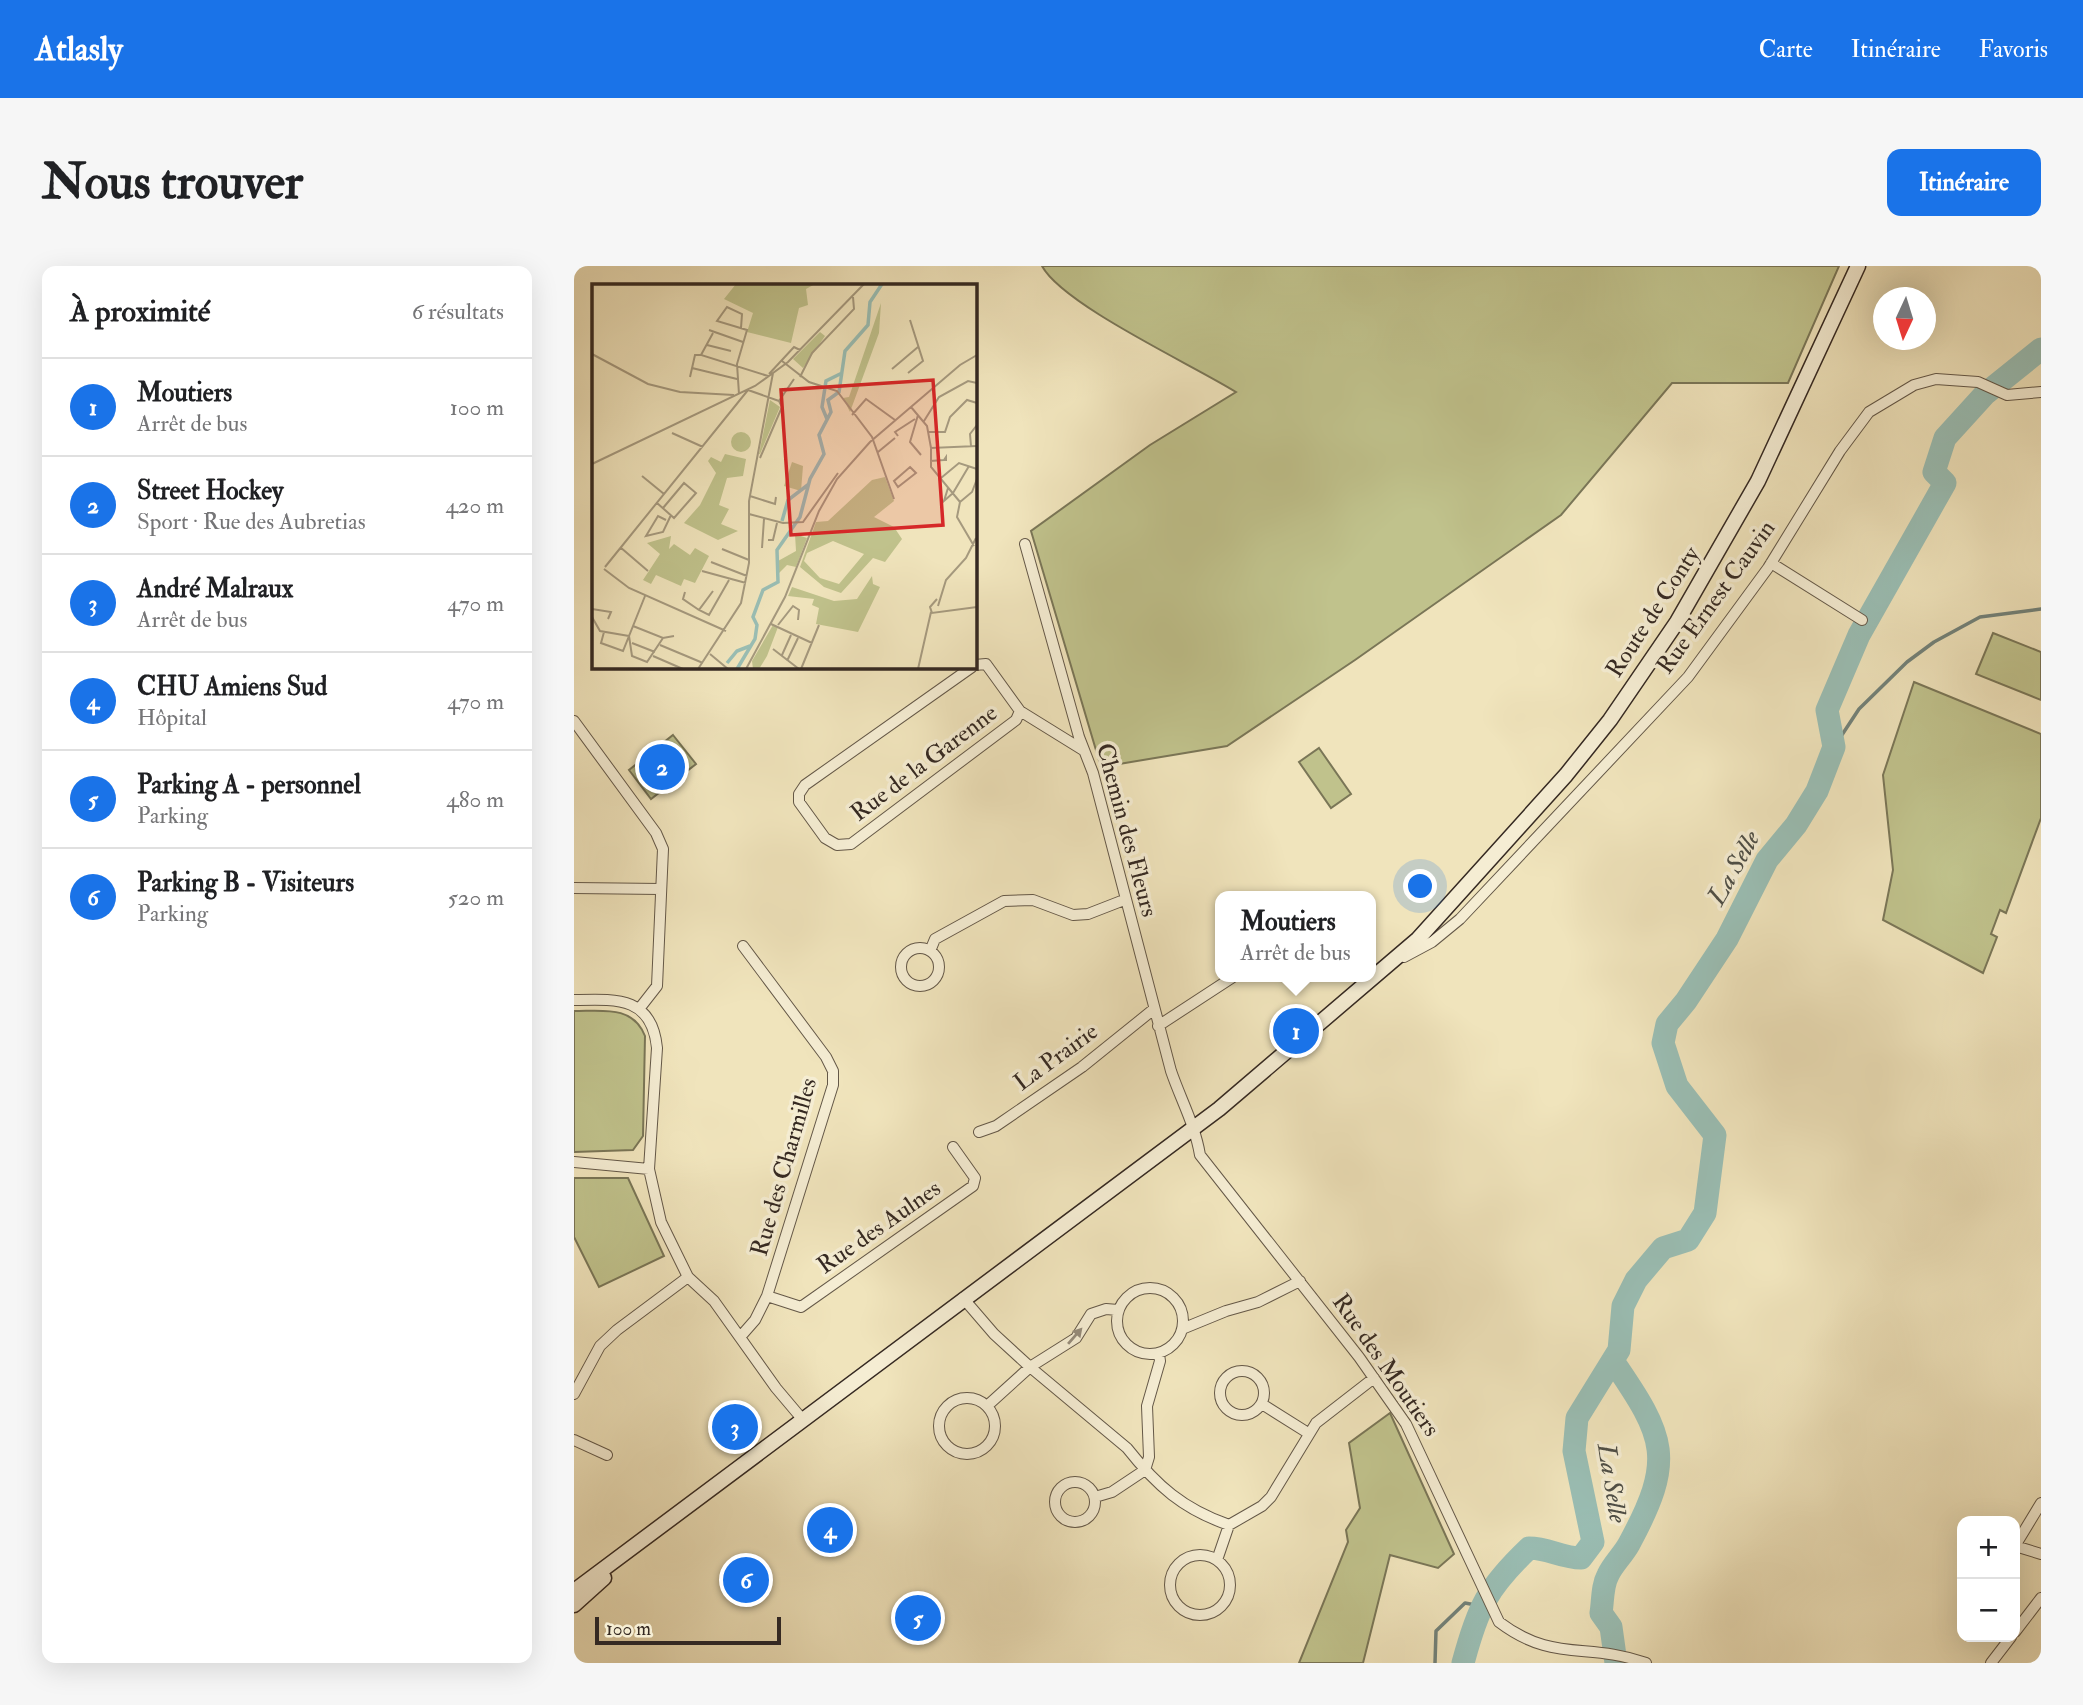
<!DOCTYPE html>
<html lang="fr">
<meta charset="utf-8">
<style>
body{margin:0;font-family:"IM FELL Double Pica",serif;background:#f6f6f6;color:#202124}
.controls{position:absolute;right:21px;bottom:21px;display:grid;overflow:hidden;border-radius:14px;box-shadow:0 7px 28px #0002}
.controls button{width:63px;height:63px;display:grid;place-items:center;padding:0;border:0;border-bottom:2px solid #e0e0e0;background:#fff;color:#202124;font:35px sans-serif}
.compass{position:absolute;left:1299px;top:21px;width:63px;height:63px;border-radius:50%;background:#fff;box-shadow:0 7px 28px #0002;rotate:184deg}
.scale{position:absolute;left:21px;bottom:18px;width:186px;box-sizing:border-box;padding-left:7px;border:4px solid #352922;border-top:0;font-size:19px;line-height:24px;white-space:nowrap;color:#352922;-webkit-text-stroke:5px #f5edd3;paint-order:stroke}
.you{position:absolute;left:847px;top:621px;width:24px;height:24px;margin:-18px;border:5px solid #fff;border-radius:50%;background:#1a73e8;box-shadow:0 0 0 10px #1a73e833}
.badge{display:grid;place-items:center;width:46px;height:46px;border-radius:50%;background:#1a73e8;color:#fff;font-size:23px;font-weight:700}
.pin{position:absolute;translate:-50% -50%;border:4px solid #fff;box-shadow:0 2px 7px #0006}
.popup{position:absolute;left:641px;top:625px;width:161px;height:91px;box-sizing:border-box;display:grid;place-content:center;border-radius:14px;background:#fff;filter:drop-shadow(0 2px 5px #0005);font-size:23px;white-space:nowrap;color:#757577}
.popup b{font-size:26px;color:#202124}
.popup::after{content:'';position:absolute;left:50%;top:100%;margin-left:-14px;border:14px solid transparent;border-top-color:#fff}
.list{margin:0;padding:0;list-style:none}
h2{display:flex;justify-content:space-between;align-items:center;height:91px;margin:0;padding:0 28px;font-size:30px}
h2 small{font-size:23px;font-weight:400;color:#757577}
.list li{display:grid;grid-template-columns:46px 1fr auto;gap:21px;align-items:center;box-sizing:border-box;height:98px;padding:0 28px;border-top:2px solid #e0e0e0}
.list b{display:block;font-size:26px;white-space:nowrap}
.list p{margin:0;font-size:23px;white-space:nowrap;color:#757577}
.list em{font-size:23px;font-style:normal;color:#757577}
.map{position:relative;flex:none;width:1467px;height:1397px;overflow:hidden;border-radius:14px}
header{display:flex;align-items:center;gap:42px;box-sizing:border-box;height:98px;padding:0 35px;background:#1a73e8;color:#fff}
header strong{font-size:33px}
nav{display:flex;gap:38px;margin-inline-start:auto;font-size:24px}
.intro{display:flex;align-items:center;justify-content:space-between;box-sizing:border-box;height:168px;padding:0 42px}
h1{margin:0;font-size:49px}
.button{padding:18px 32px;border-radius:14px;background:#1a73e8;color:#fff;font-size:24px;font-weight:700}
main{display:flex;gap:42px;padding:0 42px}
aside{flex:1;background:#fff;border-radius:14px;box-shadow:0 7px 28px #0002}
.map>svg:first-child{display:block}
</style>
<header>
<strong>Atlasly</strong>
<nav><a>Carte</a><a>Itinéraire</a><a>Favoris</a></nav>
</header>
<div class="intro"><h1>Nous trouver</h1><a class="button">Itinéraire</a></div>
<main>
<aside>
<h2>À proximité<small>6 résultats</small></h2>
<ul class="list">
<li><span class="badge">1</span><div><b>Moutiers</b><p>Arrêt de bus</p></div><em>100 m</em></li>
<li><span class="badge">2</span><div><b>Street Hockey</b><p>Sport · Rue des Aubretias</p></div><em>420 m</em></li>
<li><span class="badge">3</span><div><b>André Malraux</b><p>Arrêt de bus</p></div><em>470 m</em></li>
<li><span class="badge">4</span><div><b>CHU Amiens Sud</b><p>Hôpital</p></div><em>470 m</em></li>
<li><span class="badge">5</span><div><b>Parking A - personnel</b><p>Parking</p></div><em>480 m</em></li>
<li><span class="badge">6</span><div><b>Parking B - Visiteurs</b><p>Parking</p></div><em>520 m</em></li>
</ul>
</aside>
<div class="map">
<svg width="1467" height="1397" viewBox="0 0 1467 1397">
<rect width="100%" height="100%" fill="#f0e4bc"/>
<filter id="stains"><feTurbulence type="fractalNoise" baseFrequency=".00286" numOctaves="4"/><feColorMatrix values="0 0 0 0 .2 0 0 0 0 .09 0 0 0 0 .02 0 0 0 .5 -.17"/></filter>
<radialGradient id="worn" r=".72"><stop offset=".6" stop-color="#630" stop-opacity="0"/><stop offset="1" stop-color="#630" stop-opacity=".3"/></radialGradient>
<path fill="#c0c28c" stroke="#7a7657" stroke-width="2" d="M 468,0 L 1265,0 L 1214,117 L 1098,117 L 987,249 L 781,394 L 653,480 L 527,501 L 457,265 L 576,179 L 662,126 C 619,99 489,39 468,0 Z
M 1419,367 L 1467,386 L 1467,434 L 1402,408 Z
M 1340,416 L 1467,468 L 1467,552 L 1432,647 L 1426,644 L 1417,668 L 1423,671 L 1409,707 L 1309,654 L 1319,604 L 1309,509 Z
M 99,469 L 122,498 L 77,533 L 55,504 Z
M 745,482 L 777,528 L 757,542 L 725,496 Z
M 0,745 C 28,745 59,739 71,770 L 69,870 L 59,884 L 0,886 Z
M 0,912 L 54,912 L 90,990 L 25,1021 L 0,971 Z
M 816,1147 L 880,1288 L 864,1302 L 816,1289 L 789,1397 L 725,1397 L 774,1276 L 772,1264 L 786,1242 L 775,1177 Z"/>
<g fill="none" stroke-linecap="round" stroke-linejoin="round">
<path stroke="#72827a" stroke-width="3.5" d="M 1260,481 L 1285,443 L 1333,396 L 1360,376 L 1406,351 L 1467,343
M 861,1397 L 862,1365 L 891,1337 L 907,1340"/>
<path stroke="#9abeb4" stroke-width="23" d="M 1039,1095 C 1092,1172 1101,1193 1055,1278 C 1049,1289 1039,1298 1034,1309 C 1028,1320 1029,1335 1027,1347 L 1037,1361 L 1042,1397
M 889,1397 C 904,1341 913,1322 955,1282 C 974,1282 988,1292 1007,1292 L 1019,1276 L 1000,1185 L 1003,1152 L 1045,1084 L 1049,1040 L 1062,1014 L 1089,982 L 1114,974 L 1131,947 L 1141,869 L 1103,820 L 1089,777 L 1093,758 L 1112,735 L 1153,673 L 1193,594 L 1222,559 L 1243,525 L 1260,481 L 1253,444 L 1285,369 L 1371,217 L 1360,206 L 1371,172 L 1411,128 L 1467,83"/>
<g stroke="#645848" stroke-width="12">
<path id="street" d="M 451,278 L 505,471 L 519,507 L 597,805 C 607,834 621,859 626,889 L 785,1091 L 832,1158 L 925,1356 C 979,1397 1013,1376 1072,1397
M 1197,297 L 1288,354
M 398,401 L 231,519 L 225,528 L 225,536 L 251,572 L 263,579 L 277,578 L 442,454 L 446,445 L 412,398 L 401,399
M 446,445 L 509,484
M 0,455 L 82,567 L 89,583 L 83,720 L 65,743
M 0,622 L 87,623
M327 701a19 19 0 1 1 38 0a19 19 0 1 1-38 0Z
M 356,685 L 361,673 L 430,635 L 459,634 L 499,649 L 514,648 L 550,634
M 830,691 L 858,676 L 886,653 L 1114,411 L 1194,302 L 1266,185 L 1295,146 L 1340,119 L 1362,113 L 1404,116 L 1433,129 L 1467,126
M 0,734 C 42,733 78,730 83,782 L 75,903 L 87,956 L 114,1011 L 140,1035 L 202,1122 L 229,1154
M 584,760 L 659,711
M 405,866 L 422,860 L 508,801 L 580,743
M 0,896 L 75,903
M543 1055a33 33 0 1 1 66 0a33 33 0 1 1-66 0Z
M 193,1030 L 227,1041 L 399,920 L 401,912 L 379,881
M 389,1032 L 420,1068 L 456,1101 L 553,1182 C 583,1220 609,1243 655,1259 L 688,1240 L 697,1231 L 742,1157 L 800,1112
M 608,1063 L 652,1045 L 684,1036 L 726,1015
M 167,1070 L 181,1054 L 193,1030 L 259,819 L 259,805 L 252,791 L 169,680
M646 1127a22 22 0 1 1 44 0a22 22 0 1 1-44 0Z
M 0,1128 L 26,1080 L 43,1064 L 114,1011
M365 1160a28 28 0 1 1 56 0a28 28 0 1 1-56 0Z
M 688,1138 L 734,1167
M 413,1140 L 456,1101 L 502,1072 L 517,1048 L 532,1043 L 544,1044
M 0,1174 L 33,1189
M481 1236a20 20 0 1 1 40 0a20 20 0 1 1-40 0Z
M 521,1231 L 538,1226 L 571,1204 L 575,1191 L 573,1140 L 586,1095 L 585,1088
M 1467,1237 L 1441,1280 L 1467,1288
M596 1319a30 30 0 1 1 60 0a30 30 0 1 1-60 0Z
M 643,1294 L 655,1259
M 1441,1366 L 1467,1332
M 1417,1397 L 1437,1371"/>
</g>
<g stroke="#352922" stroke-width="17">
<path id="secondary" d="M 0,1325 L 645,843 L 844,673 L 992,509 L 1036,454 L 1103,356 L 1184,215 L 1284,0
M 0,1339 L 30,1312"/>
</g>
<use href="#street" stroke="#f5edd3" stroke-width="10"/>
<use href="#secondary" stroke="#f5edd3" stroke-width="14"/>
</g>
<defs><path id="oneway-solid" d="M-6-.8H1V-3.2L6.5 0L1 3.2V.8H-6Z" transform="scale(1.75)"/></defs>
<use fill="#958b7a" href="#oneway-solid" transform="translate(501 1070) rotate(-49)"/>
<g text-anchor="middle" dominant-baseline="central" stroke-width="7" stroke-linejoin="round" paint-order="stroke">
<g font-size="24" fill="#352922" stroke="#f5edd3">
<text transform="translate(1142 331) rotate(-54)">Rue Ernest Cauvin</text>
<text transform="translate(1079 346) rotate(-57)">Route de Conty</text>
<text transform="translate(350 497) rotate(-37)">Rue de la Garenne</text>
<text transform="translate(553 564) rotate(75)">Chemin des Fleurs</text>
<text transform="translate(482 791) rotate(-36)">La Prairie</text>
<text transform="translate(210 901) rotate(-74)">Rue des Charmilles</text>
<text transform="translate(305 961) rotate(-35)">Rue des Aulnes</text>
<text transform="translate(812 1099) rotate(55)">Rue des Moutiers</text>
</g>
<g font-size="26" font-style="italic" fill="#4e4e46" stroke="#f5edd3">
<text transform="translate(1160 602) rotate(-61)">La Selle</text>
<text transform="translate(1038 1217) rotate(81)">La Selle</text>
</g>
</g>
<g transform="translate(18 18)">
<rect width="385" height="385" fill="#f0e4bc"/>
<path d="M 144,0 L 223,0 L 214,5 L 216,21 L 207,24 L 199,59 L 155,48 L 161,29 L 132,15 ZM 289,19 L 287,49 L 258,128 L 251,114 L 257,113 ZM 228,48 L 233,52 L 211,84 L 201,75 ZM 178,116 L 188,123 L 168,170 L 167,170 ZM139 158a10 10 0 1 1 20 0a10 10 0 1 1-20 0ZM 133,170 L 154,175 L 151,192 L 135,194 L 127,221 L 137,225 L 129,240 L 146,247 L 126,256 L 92,239 L 108,221 L 124,189 L 116,177 L 119,173 L 129,178 ZM 200,178 L 211,182 L 209,207 L 192,202 ZM 293,193 L 302,217 L 282,233 L 302,243 L 310,255 L 293,278 L 281,274 L 249,309 L 232,303 L 208,283 L 224,238 L 236,237 L 280,196 ZM 241,257 L 272,270 L 247,300 L 228,294 L 212,277 L 215,269 ZM 203,250 L 215,254 L 204,283 L 195,281 L 186,290 L 186,277 L 204,267 ZM 79,252 L 77,265 L 82,260 L 98,271 L 103,264 L 117,272 L 103,299 L 92,295 L 89,302 L 64,291 L 59,300 L 51,296 L 68,270 L 55,259 ZM 280,292 L 281,300 L 288,303 L 266,348 L 224,340 L 227,324 L 220,321 L 222,315 L 196,312 L 200,303 L 242,317 L 265,315 ZM 181,341 L 186,343 L 175,372 L 167,385 L 161,385 L 160,377 Z" fill="#c0c28c" fill-rule="evenodd"/>
<path fill="none" stroke="#9abeb4" stroke-width="3.5" d="M 235,135 L 230,123 L 234,97 L 250,89M 190,237 L 196,216 L 217,200M 135,379 L 145,367 L 158,362M 145,385 L 163,355 L 165,341 L 161,333 L 171,306 L 186,298 L 185,266 L 208,233 L 218,195 L 232,170 L 227,151 L 239,128 L 236,116 L 247,108 L 253,67 L 276,41 L 278,18 L 290,0"/>
<path fill="none" stroke="#a5997e" stroke-width="2" d="M 117,46 L 151,58M 121,49 L 109,71 L 176,92M 115,61 L 139,67M 0,70 L 56,100 L 88,108 L 142,111M 190,77 L 217,98 L 245,107 L 280,153 L 302,215M 100,84 L 145,95M 300,85 L 326,63M 316,89 L 331,77 L 318,36M 177,90 L 202,63 L 208,66M 98,93 L 103,71 L 109,71M 208,93 L 220,69 L 262,25 L 261,13M 147,110 L 145,80 L 155,46 L 125,37 L 135,23 L 150,30 L 149,44M 187,117 L 202,95M 319,123 L 335,142 L 339,164 L 385,162M 260,131 L 274,115 L 303,136M 326,131 L 318,158 L 329,171M 332,137 L 347,113 L 376,97 L 385,99M 337,148 L 353,148 L 358,133 L 375,116 L 385,119M 80,149 L 111,163M 306,152 L 303,148 L 323,135M 379,162 L 378,150 L 385,141M 339,165 L 339,183 L 368,218M 286,168 L 303,154M 168,174 L 190,123 L 187,117M 338,177 L 352,176 L 354,176 L 354,173 L 352,176M 0,180 L 163,102 L 196,78 L 272,0M 318,183 L 324,189 L 306,203 L 302,197 ZM 50,192 L 72,210M 349,194 L 367,179 L 385,185M 356,204 L 352,217 L 361,209M 361,209 L 377,182M 158,212 L 183,220 L 184,213M 65,219 L 82,234 L 104,209 L 92,199 L 71,224M 157,230 L 191,239 L 211,238 L 246,189M 74,236 L 66,232 L 54,252 L 71,248 L 79,231M 176,256 L 181,256 L 185,239M 382,262 L 365,233 L 368,218 L 380,208 L 385,195M 28,263 L 56,287M 170,264 L 172,235M 130,265 L 157,276M 119,278 L 155,292M 13,283 L 156,106 L 187,117M 12,285 L 37,304 L 134,347M 110,287 L 154,299M 121,307 L 107,326 L 117,331 L 137,296M 93,308 L 91,315 L 107,326M 345,315 L 338,323 L 340,329 L 385,323M 346,322 L 354,296 L 374,274 L 384,254M 0,325 L 19,328 L 16,335M 0,333 L 8,347 L 37,352M 179,340 L 220,359M 186,341 L 201,322 L 207,326 L 206,336M 41,342 L 71,354 L 82,352M 12,348 L 9,359 L 31,367 L 53,312M 37,352 L 40,372 L 55,378 L 71,354M 40,359 L 63,368M 68,361 L 111,379M 181,365 L 207,385M 118,370 L 136,385M 190,371 L 199,351M 61,372 L 91,385M 195,377 L 206,354M 106,385 L 149,319 L 157,279 L 157,217 L 181,89M 154,385 L 193,313 L 227,227 L 245,195 L 278,158 L 368,81 L 385,71M 209,385 L 227,341M 326,385 L 339,328"/>
<path fill="#d62828" fill-opacity="0.15" stroke="#d62828" stroke-width="3.5" d="M 341,96 L 351,241 L 199,251 L 189,106 Z"/>
<rect width="385" height="385" fill="none" stroke="#352922" stroke-width="3.5"/>
</g>
<rect width="100%" height="100%" filter="url(#stains)"/>
<rect width="100%" height="100%" fill="url(#worn)"/>
</svg>
<div class="controls">
<button>+</button>
<button>−</button>
</div>
<svg class="compass" viewBox="-18 -18 36 36"><path d="M0-13l5 13h-10z" fill="#e53935"/><path d="M0 13l5-13h-10z" fill="#757577"/></svg>
<div class="scale">100 m</div>
<div class="you"></div>
<div class="pin badge" style="left:722px;top:765px">1</div>
<div class="popup"><b>Moutiers</b>Arrêt de bus</div>
<div class="pin badge" style="left:88px;top:501px">2</div>
<div class="pin badge" style="left:161px;top:1161px">3</div>
<div class="pin badge" style="left:256px;top:1264px">4</div>
<div class="pin badge" style="left:344px;top:1352px">5</div>
<div class="pin badge" style="left:172px;top:1314px">6</div>
</div>
</main>
